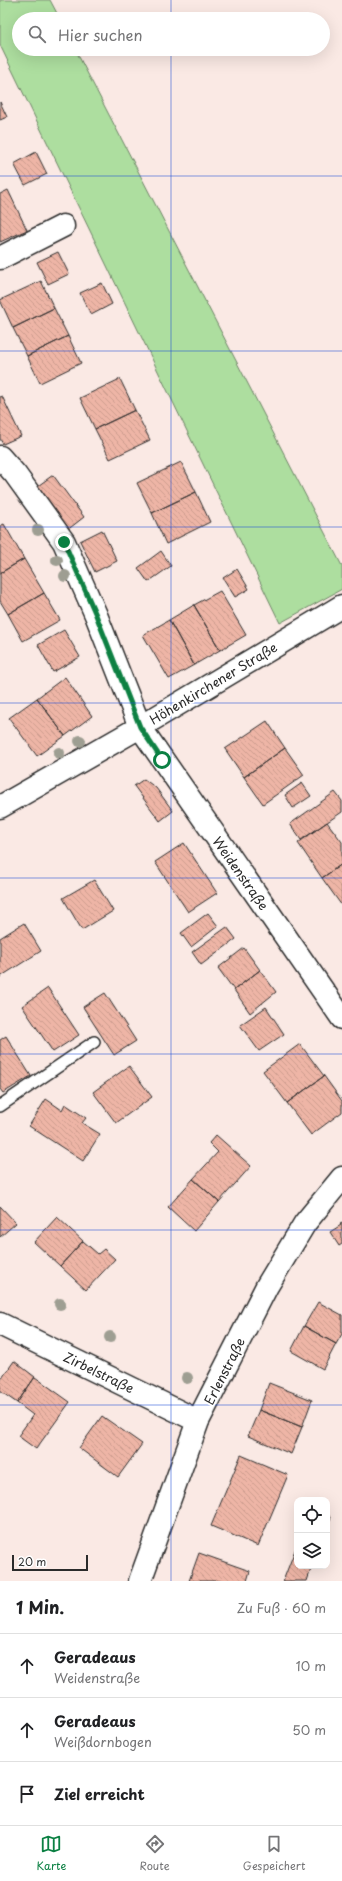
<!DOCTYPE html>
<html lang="de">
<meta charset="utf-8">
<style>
body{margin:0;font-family:"Playpen Sans",sans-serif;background:#f6f6f6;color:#202124}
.controls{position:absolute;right:12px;bottom:12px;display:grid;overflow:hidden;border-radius:8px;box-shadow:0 4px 16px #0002}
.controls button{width:36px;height:36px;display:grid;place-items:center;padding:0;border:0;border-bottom:1px solid #e0e0e0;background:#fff;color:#202124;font:20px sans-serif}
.scale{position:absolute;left:12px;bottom:10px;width:76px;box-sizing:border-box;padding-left:4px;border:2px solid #2b2b2b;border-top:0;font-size:11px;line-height:14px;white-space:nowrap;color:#2b2b2b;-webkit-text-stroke:3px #fff;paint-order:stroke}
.stop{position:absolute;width:12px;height:12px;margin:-9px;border:3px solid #0b8043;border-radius:50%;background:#fff}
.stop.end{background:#0b8043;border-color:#fff;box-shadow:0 1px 4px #0008}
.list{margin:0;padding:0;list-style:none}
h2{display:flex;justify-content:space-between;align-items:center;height:52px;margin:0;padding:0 16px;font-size:17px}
h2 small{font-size:13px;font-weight:400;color:#757577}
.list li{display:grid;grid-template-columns:26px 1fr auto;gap:12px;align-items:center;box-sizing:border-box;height:64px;padding:0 16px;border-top:1px solid #e0e0e0}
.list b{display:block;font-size:15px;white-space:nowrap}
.list p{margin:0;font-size:13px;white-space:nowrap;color:#757577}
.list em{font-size:13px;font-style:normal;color:#757577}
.icon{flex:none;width:22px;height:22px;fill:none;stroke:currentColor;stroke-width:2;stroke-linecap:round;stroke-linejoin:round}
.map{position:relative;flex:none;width:342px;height:1581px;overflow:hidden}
.search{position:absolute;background:#fff;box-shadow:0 4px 16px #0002;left:12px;right:12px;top:12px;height:44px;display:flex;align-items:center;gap:10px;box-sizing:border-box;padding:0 14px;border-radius:22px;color:#757577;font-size:15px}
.sheet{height:244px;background:#fff}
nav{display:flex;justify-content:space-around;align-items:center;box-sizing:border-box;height:56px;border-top:1px solid #e0e0e0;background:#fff;font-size:11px;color:#757577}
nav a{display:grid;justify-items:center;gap:2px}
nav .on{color:#0b8043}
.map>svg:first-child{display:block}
</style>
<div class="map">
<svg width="342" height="1581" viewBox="0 0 342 1581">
<defs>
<pattern id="building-back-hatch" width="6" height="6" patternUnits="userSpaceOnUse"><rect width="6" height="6" fill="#eeb5a6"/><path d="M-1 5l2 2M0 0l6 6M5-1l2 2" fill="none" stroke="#cc9c8f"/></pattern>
</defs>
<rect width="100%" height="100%" fill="#fae9e4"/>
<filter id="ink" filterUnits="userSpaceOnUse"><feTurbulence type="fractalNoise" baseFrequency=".025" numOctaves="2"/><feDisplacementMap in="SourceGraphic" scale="8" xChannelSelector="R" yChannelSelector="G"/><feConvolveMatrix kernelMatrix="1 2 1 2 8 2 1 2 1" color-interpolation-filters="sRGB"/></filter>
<g filter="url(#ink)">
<path fill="#adde9f" stroke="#6c8465" d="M 0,0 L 50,0 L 60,19 L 19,19 L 19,49 L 75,49 L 342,566 L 342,589 L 280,623 L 0,45 Z"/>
<path fill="url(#building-back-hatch)" stroke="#2b2b2b" d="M 0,102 L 7,117 L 0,120 Z
M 36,152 L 47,174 L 25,185 L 14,164 Z
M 8,190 L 27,230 L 0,242 L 0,194 Z
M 58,252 L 69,274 L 48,284 L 37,262 Z
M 41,281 L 54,308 L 13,328 L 0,300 Z
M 102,283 L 112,304 L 91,315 L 80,293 Z
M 54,308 L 68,336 L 27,356 L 13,328 Z
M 68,336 L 81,363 L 40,383 L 27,356 Z
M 120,379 L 135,410 L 95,429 L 80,398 Z
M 2,396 L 21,436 L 3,444 L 0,439 L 0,397 Z
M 135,410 L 150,440 L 110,459 L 95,429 Z
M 181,462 L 196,492 L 152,513 L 137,483 Z
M 53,475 L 84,517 L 66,531 L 35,488 Z
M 196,492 L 210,522 L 166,544 L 152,513 Z
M 4,524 L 24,559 L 0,573 L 0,526 Z
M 102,530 L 117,561 L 95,572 L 80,541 Z
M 161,551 L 171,566 L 148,582 L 138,568 Z
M 24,559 L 44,593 L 8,614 L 0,601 L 0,573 Z
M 237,569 L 249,589 L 235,597 L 223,578 Z
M 220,591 L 246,635 L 220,650 L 194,605 Z
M 44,593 L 60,620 L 23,641 L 8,614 Z
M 194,605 L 220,650 L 194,665 L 169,620 Z
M 169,620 L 194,665 L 169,679 L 143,635 Z
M 64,630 L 80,657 L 53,672 L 38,645 Z
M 65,677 L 92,716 L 65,736 L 37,698 Z
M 37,698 L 65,736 L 37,756 L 9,718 Z
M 267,721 L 285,748 L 244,777 L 225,749 Z
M 285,748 L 304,775 L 263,804 L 244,777 Z
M 144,779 L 156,788 L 173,811 L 160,821 L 134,786 Z
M 302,783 L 311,796 L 293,808 L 285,795 Z
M 335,792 L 342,801 L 342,812 L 301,840 L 290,824 Z
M 327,822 L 342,842 L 342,864 L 322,878 L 298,843 Z
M 184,843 L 217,893 L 188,912 L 155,862 Z
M 342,864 L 342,906 L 322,878 Z
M 94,880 L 113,911 L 82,930 L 63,898 Z
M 208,913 L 218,926 L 191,947 L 181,933 Z
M 24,923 L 41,951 L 0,977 L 0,938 Z
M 227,927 L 236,939 L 201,965 L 192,952 Z
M 244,948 L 260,970 L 234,990 L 218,968 Z
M 260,970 L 276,992 L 250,1013 L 234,990 Z
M 48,988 L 79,1035 L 53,1052 L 22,1006 Z
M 105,993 L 136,1041 L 114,1055 L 83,1007 Z
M 266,1007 L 284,1034 L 259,1051 L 240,1025 Z
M 6,1036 L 31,1076 L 3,1093 L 0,1089 L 0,1040 Z
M 300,1044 L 324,1076 L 287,1103 L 263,1071 Z
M 129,1066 L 152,1097 L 116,1123 L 93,1092 Z
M 324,1076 L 342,1101 L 342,1112 L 311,1135 L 287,1103 Z
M 46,1099 L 62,1110 L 65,1104 L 86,1118 L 82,1123 L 100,1134 L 83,1161 L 29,1126 Z
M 216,1135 L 251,1166 L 219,1202 L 193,1179 L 218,1152 L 209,1143 Z
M 193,1179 L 219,1202 L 194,1231 L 168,1207 Z
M 0,1206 L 16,1223 L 0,1237 Z
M 57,1217 L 83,1241 L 60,1266 L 34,1242 Z
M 342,1223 L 342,1244 L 339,1246 L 330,1232 L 341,1225 L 340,1224 Z
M 83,1241 L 98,1254 L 104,1249 L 115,1259 L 86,1290 L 60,1266 Z
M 318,1302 L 342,1315 L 342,1334 L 336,1344 L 304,1326 Z
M 304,1326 L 336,1344 L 323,1369 L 291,1351 Z
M 14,1361 L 35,1377 L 17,1403 L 0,1391 L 0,1381 Z
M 35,1377 L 70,1402 L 36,1449 L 18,1436 L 33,1415 L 17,1403 Z
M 269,1383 L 312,1400 L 302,1427 L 259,1410 Z
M 259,1410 L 302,1427 L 291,1454 L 248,1436 Z
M 102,1416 L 142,1444 L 118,1477 L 79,1448 Z
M 241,1455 L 288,1475 L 258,1546 L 211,1526 Z
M 327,1515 L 331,1517 L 327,1528 Z
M 297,1545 L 297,1566 L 312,1566 L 307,1581 L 283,1581 Z
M 199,1553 L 250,1571 L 247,1581 L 189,1581 Z"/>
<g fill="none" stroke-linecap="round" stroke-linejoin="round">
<g stroke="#2b2b2b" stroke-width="14">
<path id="lane" d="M 0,1106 L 94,1042"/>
</g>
<g stroke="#2b2b2b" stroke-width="25">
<path id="street" d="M 0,258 L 63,226
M 0,457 L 15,474 L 64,542 L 96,615 L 140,727 L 342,1018
M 0,807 L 140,727 L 342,606
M 0,1324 L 198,1421
M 140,1581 L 198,1421 L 267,1286 L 305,1223 L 342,1178"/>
</g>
<use href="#lane" stroke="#fff" stroke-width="11"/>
<use href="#street" stroke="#fff" stroke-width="22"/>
</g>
<g fill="#9e9e92">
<circle cx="38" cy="530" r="6"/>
<circle cx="57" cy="560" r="6"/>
<circle cx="65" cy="576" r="6"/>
<circle cx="80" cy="741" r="6"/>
<circle cx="59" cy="753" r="6"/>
<circle cx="60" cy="1304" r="6"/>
<circle cx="110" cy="1337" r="6"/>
<circle cx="187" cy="1378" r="6"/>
</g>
</g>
<g fill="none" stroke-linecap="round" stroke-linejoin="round" filter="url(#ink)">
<path stroke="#0b8043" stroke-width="5" d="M 64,542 L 96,615 L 140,727 L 162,760"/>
</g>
<path fill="none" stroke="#1d4ed8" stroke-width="1" stroke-opacity="0.55" d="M 171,0 L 171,19M 171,49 L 171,1581M 0,176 L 342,176M 0,351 L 342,351M 0,527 L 342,527M 0,703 L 342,703M 0,878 L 342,878M 0,1054 L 342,1054M 0,1230 L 342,1230M 0,1405 L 342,1405"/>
<g text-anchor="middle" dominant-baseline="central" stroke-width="3.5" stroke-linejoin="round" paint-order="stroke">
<g font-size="13" fill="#2b2b2b" stroke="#fff">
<text transform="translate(213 683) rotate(-31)">Höhenkirchener Straße</text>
<text transform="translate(241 873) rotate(55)">Weidenstraße</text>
<text transform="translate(224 1371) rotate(-63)">Erlenstraße</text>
<text transform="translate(99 1372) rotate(26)">Zirbelstraße</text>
</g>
</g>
</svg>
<div class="controls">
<button><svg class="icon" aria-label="locate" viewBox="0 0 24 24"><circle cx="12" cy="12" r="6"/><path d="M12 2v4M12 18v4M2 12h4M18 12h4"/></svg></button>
<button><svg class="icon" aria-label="layers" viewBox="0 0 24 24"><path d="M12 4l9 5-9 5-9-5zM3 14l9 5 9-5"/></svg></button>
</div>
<div class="scale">20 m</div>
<div class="stop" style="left:162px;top:760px"></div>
<div class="stop end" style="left:64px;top:542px"></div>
<div class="search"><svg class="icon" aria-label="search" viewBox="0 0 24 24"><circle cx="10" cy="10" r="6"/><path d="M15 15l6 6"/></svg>Hier suchen</div>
</div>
<section class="sheet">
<h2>1 Min.<small>Zu Fuß · 60 m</small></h2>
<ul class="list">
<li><svg class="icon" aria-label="ahead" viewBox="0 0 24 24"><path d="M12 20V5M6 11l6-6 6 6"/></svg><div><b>Geradeaus</b><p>Weidenstraße</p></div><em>10 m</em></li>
<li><svg class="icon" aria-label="ahead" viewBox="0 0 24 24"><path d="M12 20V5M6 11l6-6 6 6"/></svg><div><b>Geradeaus</b><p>Weißdornbogen</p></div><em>50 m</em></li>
<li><svg class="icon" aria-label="arrive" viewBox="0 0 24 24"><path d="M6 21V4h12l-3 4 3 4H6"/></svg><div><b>Ziel erreicht</b></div></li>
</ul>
</section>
<nav>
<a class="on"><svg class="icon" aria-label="map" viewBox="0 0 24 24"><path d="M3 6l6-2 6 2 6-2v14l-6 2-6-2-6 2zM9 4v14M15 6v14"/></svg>Karte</a>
<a><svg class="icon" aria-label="directions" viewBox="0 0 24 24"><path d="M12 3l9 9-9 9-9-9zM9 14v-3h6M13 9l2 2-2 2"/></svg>Route</a>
<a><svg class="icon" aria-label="saved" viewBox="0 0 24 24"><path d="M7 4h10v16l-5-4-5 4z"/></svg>Gespeichert</a>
</nav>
